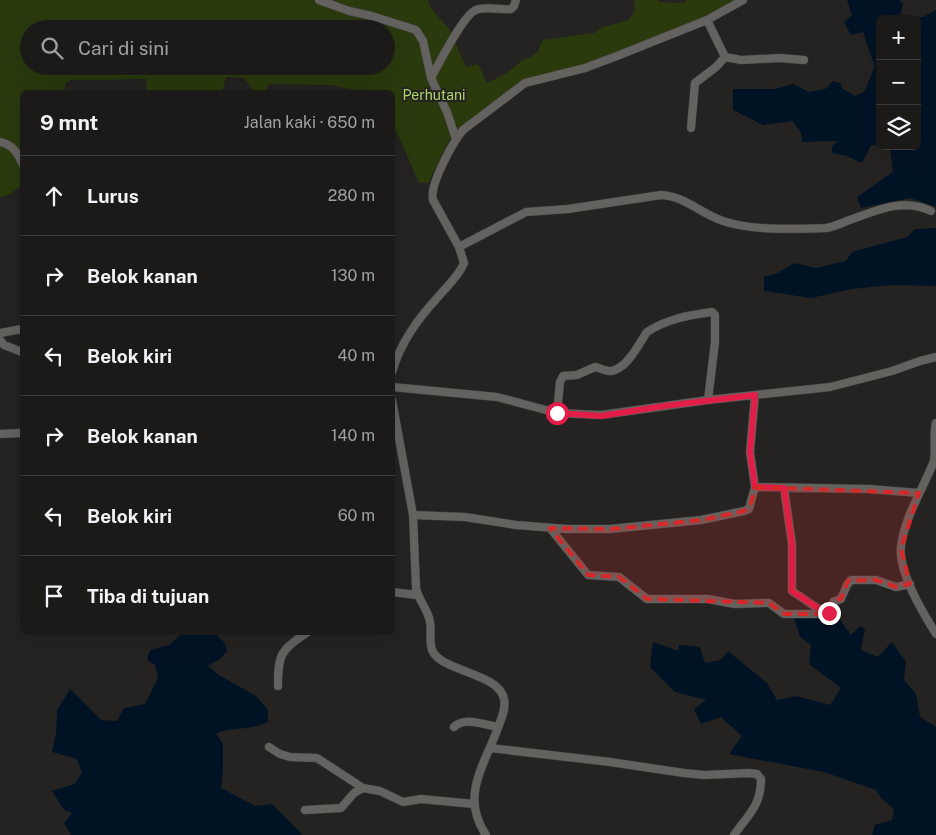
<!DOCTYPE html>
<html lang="id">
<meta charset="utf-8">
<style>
body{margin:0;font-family:"Public Sans",sans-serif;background:#252322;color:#f1f3f6}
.controls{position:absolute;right:15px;top:15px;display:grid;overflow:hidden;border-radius:8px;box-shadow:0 5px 20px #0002}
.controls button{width:45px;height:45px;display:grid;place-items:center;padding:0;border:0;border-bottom:1px solid #3a3838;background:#1c1a19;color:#f1f3f6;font:25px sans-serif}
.stop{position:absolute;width:15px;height:15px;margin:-11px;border:4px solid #e11d48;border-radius:50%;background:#fff}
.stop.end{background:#e11d48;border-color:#fff;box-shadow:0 1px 5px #0008}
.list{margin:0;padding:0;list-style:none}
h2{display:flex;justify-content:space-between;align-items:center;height:65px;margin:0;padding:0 20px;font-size:21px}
h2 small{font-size:16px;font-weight:400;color:#a0a1a2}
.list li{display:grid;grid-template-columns:32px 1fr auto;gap:15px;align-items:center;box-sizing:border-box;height:80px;padding:0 20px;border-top:1px solid #3a3838}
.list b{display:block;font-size:19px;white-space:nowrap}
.list em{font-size:16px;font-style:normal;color:#a0a1a2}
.icon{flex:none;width:28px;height:28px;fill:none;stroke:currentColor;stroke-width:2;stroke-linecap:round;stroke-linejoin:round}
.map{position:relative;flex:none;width:936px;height:835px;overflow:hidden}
.search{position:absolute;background:#1c1a19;box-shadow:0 5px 20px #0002;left:20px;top:20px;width:375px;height:55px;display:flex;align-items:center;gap:12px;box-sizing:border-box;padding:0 18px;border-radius:28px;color:#a0a1a2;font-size:19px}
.panel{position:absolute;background:#1c1a19;box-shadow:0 5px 20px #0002;left:20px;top:90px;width:375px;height:545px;border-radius:8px}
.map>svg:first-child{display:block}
</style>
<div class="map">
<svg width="936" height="835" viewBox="0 0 936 835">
<rect width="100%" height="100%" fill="#252321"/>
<path fill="#2a3a0d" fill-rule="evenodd" d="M 0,0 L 428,0 L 430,7 L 449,29 L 466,67 L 478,64 L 487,83 L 507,73 L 524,59 L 531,57 L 538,51 L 543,40 L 594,33 L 600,28 L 629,20 L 635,9 L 634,0 L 657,0 L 659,2 L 685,3 L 687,0 L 737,0 L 709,16 L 584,66 L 525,81 L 457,131 L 448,142 L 428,183 L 419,183 L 398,135 L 393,126 L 392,92 L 368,92 L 366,90 L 349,89 L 330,85 L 275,84 L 270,84 L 263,92 L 255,92 L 244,78 L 226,77 L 222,92 L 147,92 L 146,79 L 71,80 L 65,84 L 65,92 L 22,92 L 22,185 L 9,195 L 0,197 ZM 29,29 L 386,29 L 386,66 L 29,66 Z"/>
<path fill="#001325" d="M 847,0 L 899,0 L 903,3 L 900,17 L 923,17 L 936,10 L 936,207 L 910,198 L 861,208 L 857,197 L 893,172 L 890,148 L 880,146 L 917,146 L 917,19 L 880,19 L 880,146 L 871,145 L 862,163 L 847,156 L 832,153 L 832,146 L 838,141 L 802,142 L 801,133 L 793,121 L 763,125 L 733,110 L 733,89 L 775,89 L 793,84 L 809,92 L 825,89 L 833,81 L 840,83 L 843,89 L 855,96 L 864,92 L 875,67 L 863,32 L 851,35 L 844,22 L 852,15 Z
M 936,228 L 936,286 L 891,285 L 852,289 L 811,298 L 764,291 L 764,277 L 778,273 L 794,263 L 816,268 L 846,261 L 852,252 L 907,237 L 915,229 Z
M 836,614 L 851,635 L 860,626 L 865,629 L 861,650 L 878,657 L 892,642 L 906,662 L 904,680 L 916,694 L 920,717 L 936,727 L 936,835 L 872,835 L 875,825 L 892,820 L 894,809 L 882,799 L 876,790 L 824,772 L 729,754 L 742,736 L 721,717 L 701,724 L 694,709 L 706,700 L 675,692 L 650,667 L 653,642 L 678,651 L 679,645 L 700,647 L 705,663 L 721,660 L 728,651 L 767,683 L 777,700 L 796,696 L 830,705 L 841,688 L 809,664 L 811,645 L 800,637 L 794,618 Z
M 183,633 L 214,633 L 224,642 L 227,651 L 220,659 L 208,666 L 219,675 L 256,696 L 268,710 L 268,722 C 252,730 233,727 216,733 L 223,744 L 223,770 L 221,788 L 255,806 L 272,804 L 303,835 L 71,835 L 64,823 L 72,813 L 64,810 L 52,791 L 74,784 L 82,773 L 77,759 L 52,752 L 56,733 L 57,710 L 70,689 L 101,720 L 117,721 L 124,708 L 145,704 L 158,678 L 155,665 L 147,660 L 150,650 L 169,645 Z"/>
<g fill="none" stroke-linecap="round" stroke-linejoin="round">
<g stroke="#3f3e3c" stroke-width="9">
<path id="minor" d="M 319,0 L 349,11 L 372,16 L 416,30 L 423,41 L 431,78 L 447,112 L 456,139
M 707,20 L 725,57 L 741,60 L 779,58 L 804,60
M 431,78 C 438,65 464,14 476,10 C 486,6 499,10 511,9 L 514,6 L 516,0
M 691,128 L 695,83 L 716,67 L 725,57
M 0,142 C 13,145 17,152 22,163
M 459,247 L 526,212 L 568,209 L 661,195 C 685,196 701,214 723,221 C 753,231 794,229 826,228 C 833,227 840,224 847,221 C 876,211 902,197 931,211
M 0,333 L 22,329
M 0,340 L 4,345 L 22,352
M 392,372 C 401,342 417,320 438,297 C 446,287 459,276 464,263 L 459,247 L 433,200 C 429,185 453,142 463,130 L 525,83 L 585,68 L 617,56 L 707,20 L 743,0
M 392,387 L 497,397 L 557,413 L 601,415 L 708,400 L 830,387 L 892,371 L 920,361 L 936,357
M 392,400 L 413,515 L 416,588 C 418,600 428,609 430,622 C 432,632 428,643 433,652 C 444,672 499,673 504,699 C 506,708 502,717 499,725 C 486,763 459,795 486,835
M 557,413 L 560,382 L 563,376 L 577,375 L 595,367 C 600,368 605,371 611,371 C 627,369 638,345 647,332 C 667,319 689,315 712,312 L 715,315 L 715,342 L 708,400
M 936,423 C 933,435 936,449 934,461 C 923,489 905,516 901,546 C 898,572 923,613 936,634
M 0,434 L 22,433
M 755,487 L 869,489 L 919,493
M 784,488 L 792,544 L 792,591 L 826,614
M 413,515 L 465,517 L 516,525 L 567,529 L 610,529 L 701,520 L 744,511 L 749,509 L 755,487 L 750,452 L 755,395
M 550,528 L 588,575 L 619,577 L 647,599 L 708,599 L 735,604 L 765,603 L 769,603 L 784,614 L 827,614 L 829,613 L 833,602 L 841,599 L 847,585 L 851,580 L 876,580 L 896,587 L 910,584
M 392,592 L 417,595
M 278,686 C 278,653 281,650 308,632
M 454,727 C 464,716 485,725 498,727
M 269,747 L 280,754 L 290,757 L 317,758 L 363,788 L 380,791 L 403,802 L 421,799 L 474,804
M 490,748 L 610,762 L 684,773 L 704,775 L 749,773 L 757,774 L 761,779 C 761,806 748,815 734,835
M 305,810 L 341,808 L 354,793 L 363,788"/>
</g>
<use href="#minor" stroke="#64625f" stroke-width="8"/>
</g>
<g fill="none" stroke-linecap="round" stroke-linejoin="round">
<path stroke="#e11d48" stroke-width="6" d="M 557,413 L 601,416 L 664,406 L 755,395 L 750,452 L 755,487 L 784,488 L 792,544 L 792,591 L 827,614 L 829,613"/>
</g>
<path fill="#d62828" fill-opacity="0.2" stroke="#d62828" stroke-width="4" stroke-dasharray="10 6" stroke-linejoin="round" d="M 755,487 L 919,493 L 901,549 L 910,584 L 896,587 L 876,580 L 848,581 L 841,599 L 832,601 L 827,614 L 784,614 L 769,603 L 647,599 L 619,577 L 588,575 L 550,528 L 610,529 L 701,520 L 744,511 L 751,503 Z"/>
<g text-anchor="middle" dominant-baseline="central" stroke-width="4" stroke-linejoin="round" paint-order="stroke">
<g font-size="14" fill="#add965" stroke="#252321">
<text x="434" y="95">Perhutani</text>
</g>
</g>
</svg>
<div class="controls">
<button>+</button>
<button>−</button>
<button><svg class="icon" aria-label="layers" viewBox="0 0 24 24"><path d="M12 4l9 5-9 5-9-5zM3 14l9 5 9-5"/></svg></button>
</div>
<div class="stop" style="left:557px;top:413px"></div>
<div class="stop end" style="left:829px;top:613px"></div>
<div class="search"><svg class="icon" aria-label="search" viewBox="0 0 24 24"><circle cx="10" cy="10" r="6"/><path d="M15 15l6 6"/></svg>Cari di sini</div>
<section class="panel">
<h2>9 mnt<small>Jalan kaki · 650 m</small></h2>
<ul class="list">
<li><svg class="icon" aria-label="ahead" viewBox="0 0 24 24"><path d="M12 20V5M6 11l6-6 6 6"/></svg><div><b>Lurus</b></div><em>280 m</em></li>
<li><svg class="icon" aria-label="right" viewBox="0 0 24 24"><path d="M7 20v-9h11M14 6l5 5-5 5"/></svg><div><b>Belok kanan</b></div><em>130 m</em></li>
<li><svg class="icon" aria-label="left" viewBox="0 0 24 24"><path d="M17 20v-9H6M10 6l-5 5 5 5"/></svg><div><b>Belok kiri</b></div><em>40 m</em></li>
<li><svg class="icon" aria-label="right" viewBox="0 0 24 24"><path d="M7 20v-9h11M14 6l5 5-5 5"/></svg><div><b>Belok kanan</b></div><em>140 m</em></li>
<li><svg class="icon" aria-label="left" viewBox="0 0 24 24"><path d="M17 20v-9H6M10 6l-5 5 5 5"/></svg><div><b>Belok kiri</b></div><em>60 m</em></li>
<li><svg class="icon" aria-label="arrive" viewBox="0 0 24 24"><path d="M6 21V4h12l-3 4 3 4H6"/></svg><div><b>Tiba di tujuan</b></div></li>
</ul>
</section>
</div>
